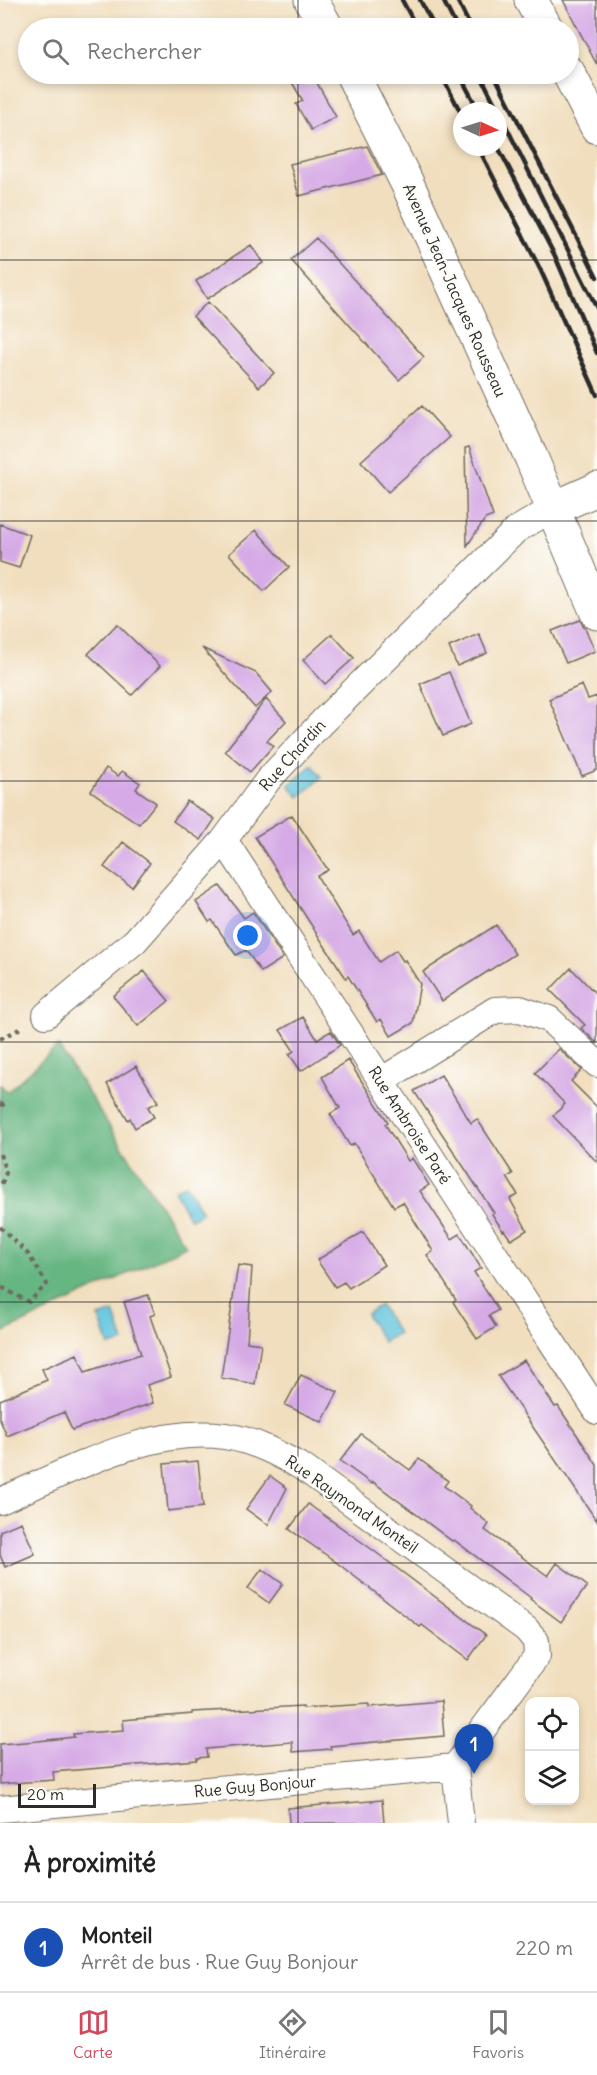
<!DOCTYPE html>
<html lang="fr">
<meta charset="utf-8">
<style>
body{margin:0;font-family:Delius,sans-serif;background:#f6f6f6;color:#222}
.controls{position:absolute;right:18px;bottom:18px;display:grid;overflow:hidden;border-radius:12px;box-shadow:0 3px 9px #0003}
.controls button{width:54px;height:54px;display:grid;place-items:center;padding:0;border:0;border-bottom:2px solid #e0e0e0;background:#fff;color:#222;font:30px sans-serif}
.compass{position:absolute;left:453px;top:102px;width:54px;height:54px;border-radius:50%;background:#fff;box-shadow:0 3px 9px #0003;rotate:94deg}
.scale{position:absolute;left:18px;bottom:15px;width:78px;box-sizing:border-box;padding-left:6px;border:3px solid #2b2b2b;border-top:0;font-size:16px;line-height:21px;white-space:nowrap;color:#2b2b2b;-webkit-text-stroke:4px #fdfcf7;paint-order:stroke}
.you{position:absolute;left:248px;top:936px;width:21px;height:21px;margin:-15px;border:4px solid #fff;border-radius:50%;background:#1a73e8;box-shadow:0 0 0 9px #1a73e833}
.badge{display:grid;place-items:center;width:39px;height:39px;border-radius:50%;background:#d1495b;color:#fff;font-size:20px;font-weight:700}
.pin{position:absolute;translate:-50% -50px;filter:drop-shadow(0 2px 3px #0008)}
.pin::after{content:'';position:absolute;top:32px;width:21px;height:18px;background:inherit;clip-path:polygon(0 0,100% 0,50% 100%)}
.list{margin:0;padding:0;list-style:none}
h2{display:flex;justify-content:space-between;align-items:center;height:78px;margin:0;padding:0 24px;font-size:26px}
h2 small{font-size:20px;font-weight:400;color:#767676}
.list li{display:grid;grid-template-columns:39px 1fr auto;gap:18px;align-items:center;box-sizing:border-box;height:90px;padding:0 24px;border-top:2px solid #e0e0e0}
.list b{display:block;font-size:22px;white-space:nowrap}
.list p{margin:0;font-size:20px;white-space:nowrap;color:#767676}
.list em{font-size:20px;font-style:normal;color:#767676}
.icon{flex:none;width:33px;height:33px;fill:none;stroke:currentColor;stroke-width:2;stroke-linecap:round;stroke-linejoin:round}
.map{position:relative;flex:none;width:597px;height:1823px;overflow:hidden}
.search{position:absolute;background:#fff;box-shadow:0 3px 9px #0003;left:18px;right:18px;top:18px;height:66px;display:flex;align-items:center;gap:15px;box-sizing:border-box;padding:0 21px;border-radius:33px;color:#767676;font-size:22px}
.sheet{height:168px;background:#fff}
nav{display:flex;justify-content:space-around;align-items:center;box-sizing:border-box;height:84px;border-top:2px solid #e0e0e0;background:#fff;font-size:16px;color:#767676}
nav a{display:grid;justify-items:center;gap:3px}
nav .on{color:#d1495b}
.map>svg:first-child{display:block}
</style>
<div class="map">
<svg width="597" height="1823" viewBox="0 0 597 1823">
<rect width="100%" height="100%" fill="#fdfcf7"/>
<filter id="ink" filterUnits="userSpaceOnUse"><feTurbulence type="fractalNoise" baseFrequency=".0167" numOctaves="2"/><feDisplacementMap in="SourceGraphic" scale="12" xChannelSelector="R" yChannelSelector="G"/><feConvolveMatrix kernelMatrix="1 2 1 2 8 2 1 2 1" color-interpolation-filters="sRGB"/></filter>
<filter id="wash" filterUnits="userSpaceOnUse"><feTurbulence type="fractalNoise" baseFrequency=".008" numOctaves="4" result="noise"/><feDisplacementMap in="SourceGraphic" scale="24" xChannelSelector="R" yChannelSelector="G"/><feGaussianBlur stdDeviation="1.35" result="paint"/><feColorMatrix in="noise" values="0 0 0 0 0 0 0 0 0 0 0 0 0 0 0 0 0 1.4 0 .05"/><feComposite in="paint" operator="in"/></filter>
<g filter="url(#wash)">
<rect width="100%" height="100%" fill="#f1debe"/>
<path fill="#66b682" stroke="#487056" stroke-width="1.5" d="M 58,1046 L 186,1246 L 0,1334 L 0,1084 L 7,1092 Z"/>
<path fill="#61c5de" stroke="#467884" stroke-width="1.5" d="M 312,765 L 322,777 L 299,797 L 289,785 Z
M 186,1184 L 202,1213 L 190,1219 L 174,1190 Z
M 380,1305 L 398,1333 L 383,1342 L 366,1314 Z
M 114,1312 L 124,1342 L 109,1346 L 99,1317 Z"/>
<g id="blocks">
<path fill="#d6aae6" d="M 563,0 L 597,0 L 597,65 Z
M 287,74 L 312,74 L 336,117 L 311,130 L 296,104 L 303,101 Z
M 367,146 L 382,175 L 299,196 L 290,164 Z
M 316,238 L 424,357 L 399,380 L 291,260 Z
M 251,245 L 263,263 L 207,299 L 196,281 Z
M 208,302 L 274,373 L 259,387 L 193,316 Z
M 422,406 L 450,437 L 388,492 L 361,461 Z
M 469,447 L 493,516 L 485,519 L 467,546 L 465,448 Z
M 0,524 L 30,535 L 19,568 L 0,562 Z
M 256,530 L 289,567 L 264,591 L 229,554 Z
M 580,620 L 585,628 L 595,651 L 566,663 L 552,631 Z
M 117,624 L 160,666 L 132,695 L 88,654 Z
M 332,634 L 354,658 L 325,684 L 303,660 Z
M 479,634 L 487,653 L 457,666 L 449,647 Z
M 202,648 L 256,673 L 272,692 L 255,708 Z
M 449,672 L 471,724 L 443,736 L 420,684 Z
M 582,685 L 588,699 L 597,696 L 597,770 L 582,776 L 549,699 Z
M 266,699 L 286,721 L 267,741 L 273,746 L 250,772 L 225,751 Z
M 106,768 L 118,776 L 122,771 L 140,783 L 136,789 L 156,803 L 139,824 L 91,791 Z
M 187,801 L 215,819 L 201,840 L 173,821 Z
M 292,815 L 328,870 L 317,876 L 353,935 L 359,931 L 379,962 L 396,950 L 403,961 L 405,960 L 420,984 L 413,1023 L 391,1036 L 381,1019 L 377,1022 L 348,976 L 346,978 L 326,948 L 255,837 Z
M 123,842 L 150,863 L 132,887 L 104,867 Z
M 220,886 L 244,918 L 253,912 L 283,958 L 261,972 L 246,950 L 236,955 L 212,920 L 209,922 L 196,902 Z
M 496,925 L 515,954 L 442,1001 L 423,972 Z
M 571,968 L 597,995 L 597,1043 L 581,1028 L 585,1025 L 550,990 Z
M 144,971 L 169,1001 L 138,1026 L 113,996 Z
M 303,1017 L 317,1039 L 331,1031 L 340,1045 L 301,1071 L 289,1054 L 294,1051 L 280,1030 Z
M 559,1049 L 582,1070 L 571,1081 L 597,1107 L 597,1162 L 553,1116 L 565,1104 L 535,1073 Z
M 348,1060 L 388,1122 L 385,1124 L 408,1161 L 412,1158 L 429,1185 L 420,1191 L 452,1239 L 460,1234 L 481,1268 L 474,1272 L 498,1310 L 489,1316 L 496,1327 L 477,1339 L 453,1302 L 456,1300 L 427,1255 L 433,1251 L 403,1202 L 394,1207 L 354,1143 L 350,1146 L 330,1114 L 340,1108 L 322,1077 Z
M 136,1066 L 158,1102 L 148,1107 L 154,1117 L 135,1128 L 130,1118 L 128,1120 L 107,1084 Z
M 441,1075 L 471,1123 L 477,1119 L 513,1174 L 507,1177 L 518,1195 L 510,1199 L 527,1230 L 511,1240 L 504,1230 L 503,1231 L 492,1214 L 494,1213 L 414,1091 Z
M 363,1232 L 384,1265 L 349,1288 L 344,1282 L 335,1287 L 317,1260 Z
M 238,1265 L 252,1267 L 247,1342 L 261,1344 L 255,1384 L 221,1378 Z
M 148,1295 L 155,1314 L 150,1316 L 171,1377 L 147,1385 L 153,1403 L 72,1430 L 64,1412 L 7,1436 L 0,1420 L 0,1400 L 47,1380 L 42,1369 L 77,1354 L 85,1372 L 141,1354 L 124,1302 Z
M 524,1360 L 555,1407 L 558,1406 L 597,1465 L 597,1521 L 498,1376 Z
M 301,1375 L 338,1392 L 322,1422 L 285,1405 Z
M 361,1434 L 410,1470 L 419,1459 L 448,1481 L 444,1486 L 471,1506 L 470,1508 L 489,1524 L 485,1530 L 548,1576 L 557,1563 L 587,1586 L 561,1622 L 530,1599 L 531,1598 L 454,1540 L 452,1541 L 373,1482 L 372,1484 L 340,1461 Z
M 198,1461 L 203,1507 L 168,1511 L 164,1464 Z
M 270,1476 L 287,1488 L 268,1525 L 246,1509 Z
M 308,1504 L 366,1545 L 486,1635 L 468,1660 L 422,1625 L 420,1627 L 332,1559 L 289,1529 Z
M 21,1522 L 35,1554 L 5,1567 L 0,1555 L 0,1531 Z
M 262,1569 L 283,1584 L 269,1603 L 248,1588 Z
M 441,1701 L 444,1736 L 330,1746 L 331,1749 L 293,1752 L 292,1742 L 206,1749 L 207,1757 L 197,1758 L 197,1760 L 53,1772 L 54,1780 L 0,1784 L 0,1744 L 38,1741 L 74,1737 L 73,1734 L 124,1730 L 123,1720 L 192,1714 L 192,1712 L 303,1706 L 303,1708 L 369,1704 L 369,1707 Z
M 382,1800 L 384,1823 L 289,1823 L 288,1808 Z"/>
</g>
</g>
<g filter="url(#ink)">
<use href="#blocks" fill-opacity="0" stroke="#706a5e" stroke-width="1.5"/>
<g fill="none" stroke-linecap="round" stroke-linejoin="round">
<g stroke="#706a5e" stroke-width="28">
<path id="street" d="M 224,840 L 597,1411
M 46,1015 L 135,941 L 224,840 L 268,780 L 322,722 L 516,530 L 552,509
M 381,1081 L 495,1010 L 520,1009 L 549,1019 L 597,1064
M 0,1501 C 70,1471 147,1426 225,1436 C 254,1440 281,1455 305,1469 L 526,1629 L 536,1641 L 537,1656 L 455,1767
M 455,1767 L 461,1823
M 0,1809 L 455,1767"/>
</g>
<g stroke="#706a5e" stroke-width="35">
<path id="secondary" d="M 311,0 L 327,28
M 531,0 L 546,28
M 568,72 L 597,127
M 352,74 L 407,183 L 531,457 L 597,613
M 552,509 L 597,489"/>
</g>
<path stroke="#706a5e" stroke-width="4" stroke-dasharray="4.5 4.5" stroke-linecap="butt" d="M 0,1039 L 23,1027
M 0,1104 L 3,1105 L 0,1110
M 0,1154 L 6,1173 L 0,1188
M 0,1227 L 28,1254 L 47,1284 L 29,1302 L 3,1288 L 0,1285"/>
<use href="#street" stroke="#fff" stroke-width="26"/>
<use href="#secondary" stroke="#fff" stroke-width="33"/>
<path stroke="#2b2b2b" stroke-width="4.5" d="M 402,0 L 417,28
M 420,0 L 435,28
M 443,0 L 457,28
M 457,0 L 471,28
M 441,74 L 462,115
M 459,74 L 479,111
M 480,74 L 597,308
M 494,74 L 597,277
M 478,147 L 541,271 L 597,395
M 498,147 L 555,256 L 597,353"/>
</g>
</g>
<path fill="none" stroke="#2b2b2b" stroke-width="1.5" stroke-opacity="0.55" d="M 298,0 L 298,28M 298,74 L 298,1823M 0,260 L 597,260M 0,521 L 597,521M 0,781 L 597,781M 0,1042 L 597,1042M 0,1302 L 597,1302M 0,1563 L 597,1563"/>
<g text-anchor="middle" dominant-baseline="central" stroke-width="4.5" stroke-linejoin="round" paint-order="stroke">
<g font-size="16" fill="#2b2b2b" stroke="#fdfcf7">
<text transform="translate(455 290) rotate(66)">Avenue Jean-Jacques Rousseau</text>
<text transform="translate(292 755) rotate(-48)">Rue Chardin</text>
<text transform="translate(410 1125) rotate(57)">Rue Ambroise Paré</text>
<text transform="translate(352 1504) rotate(35)">Rue Raymond Monteil</text>
<text transform="translate(255 1786) rotate(-5)">Rue Guy Bonjour</text>
</g>
</g>
</svg>
<div class="controls">
<button><svg class="icon" aria-label="locate" viewBox="0 0 24 24"><circle cx="12" cy="12" r="6"/><path d="M12 2v4M12 18v4M2 12h4M18 12h4"/></svg></button>
<button><svg class="icon" aria-label="layers" viewBox="0 0 24 24"><path d="M12 4l9 5-9 5-9-5zM3 14l9 5 9-5"/></svg></button>
</div>
<svg class="compass" viewBox="-18 -18 36 36"><path d="M0-13l5 13h-10z" fill="#e53935"/><path d="M0 13l5-13h-10z" fill="#767676"/></svg>
<div class="scale">20 m</div>
<div class="you"></div>
<div class="pin badge" style="left:474px;top:1774px;background:#1a4fb4">1</div>
<div class="search"><svg class="icon" aria-label="search" viewBox="0 0 24 24"><circle cx="10" cy="10" r="6"/><path d="M15 15l6 6"/></svg>Rechercher</div>
</div>
<section class="sheet">
<h2>À proximité<small></small></h2>
<ul class="list">
<li><span class="badge" style="background:#1a4fb4">1</span><div><b>Monteil</b><p>Arrêt de bus · Rue Guy Bonjour</p></div><em>220 m</em></li>
</ul>
</section>
<nav>
<a class="on"><svg class="icon" aria-label="map" viewBox="0 0 24 24"><path d="M3 6l6-2 6 2 6-2v14l-6 2-6-2-6 2zM9 4v14M15 6v14"/></svg>Carte</a>
<a><svg class="icon" aria-label="directions" viewBox="0 0 24 24"><path d="M12 3l9 9-9 9-9-9zM9 14v-3h6M13 9l2 2-2 2"/></svg>Itinéraire</a>
<a><svg class="icon" aria-label="saved" viewBox="0 0 24 24"><path d="M7 4h10v16l-5-4-5 4z"/></svg>Favoris</a>
</nav>
